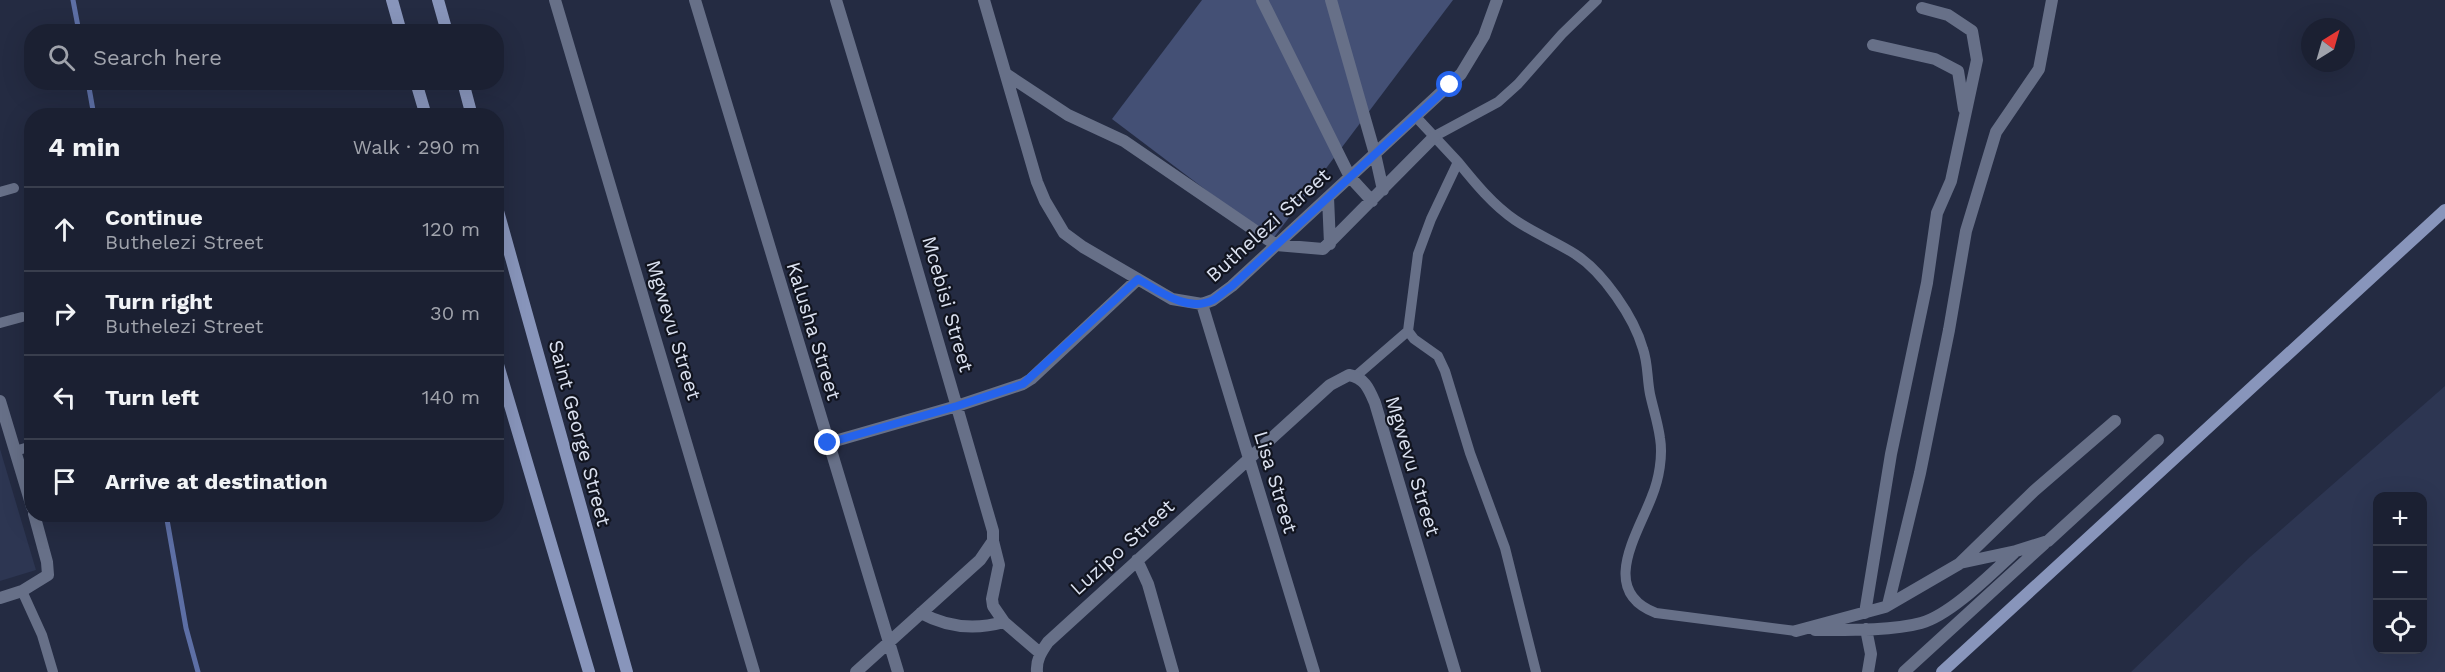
<!DOCTYPE html>
<meta charset="utf-8">
<style>
body{margin:0;font-family:"Work Sans",sans-serif;background:#282d3e;color:#f1f3f6}
.controls{position:absolute;right:18px;bottom:18px;display:grid;overflow:hidden;border-radius:12px;box-shadow:0 6px 24px #0002}
.controls button{width:54px;height:54px;display:grid;place-items:center;padding:0;border:0;border-bottom:2px solid #393e4d;background:#1b2032;color:#f1f3f6;font:30px sans-serif}
.compass{position:absolute;left:2301px;top:18px;width:54px;height:54px;border-radius:50%;background:#1b2032;box-shadow:0 6px 24px #0002;rotate:37deg}
.stop{position:absolute;width:18px;height:18px;margin:-14px;border:4px solid #2563eb;border-radius:50%;background:#fff}
.stop.end{background:#2563eb;border-color:#fff;box-shadow:0 2px 6px #0008}
.list{margin:0;padding:0;list-style:none}
h2{display:flex;justify-content:space-between;align-items:center;height:78px;margin:0;padding:0 24px;font-size:26px}
h2 small{font-size:20px;font-weight:400;color:#a0a3ac}
.list li{display:grid;grid-template-columns:39px 1fr auto;gap:18px;align-items:center;box-sizing:border-box;height:84px;padding:0 24px;border-top:2px solid #393e4d}
.list b{display:block;font-size:22px;white-space:nowrap}
.list p{margin:0;font-size:20px;white-space:nowrap;color:#a0a3ac}
.list em{font-size:20px;font-style:normal;color:#a0a3ac}
.icon{flex:none;width:33px;height:33px;fill:none;stroke:currentColor;stroke-width:2;stroke-linecap:round;stroke-linejoin:round}
.map{position:relative;flex:none;width:2445px;height:672px;overflow:hidden}
.search{position:absolute;background:#1b2032;box-shadow:0 6px 24px #0002;left:24px;top:24px;width:480px;height:66px;display:flex;align-items:center;gap:15px;box-sizing:border-box;padding:0 21px;border-radius:24px;color:#a0a3ac;font-size:22px}
.panel{position:absolute;background:#1b2032;box-shadow:0 6px 24px #0002;left:24px;top:108px;width:480px;height:414px;border-radius:24px}
.map>svg:first-child{display:block}
</style>
<div class="map">
<svg width="2445" height="672" viewBox="0 0 2445 672">
<rect width="100%" height="100%" fill="#242b42"/>
<path fill="#2d3652" fill-rule="evenodd" d="M 2445,386 L 2445,672 L 2131,672 L 2250,557 ZM 2378,496 L 2422,496 L 2422,650 L 2378,650 Z
M 0,449 L 36,570 L 0,581 Z"/>
<path fill="#445075" d="M 1202,0 L 1453,0 L 1272,240 L 1112,119 Z"/>
<g fill="none" stroke-linecap="round" stroke-linejoin="round">
<path stroke="#5d6fa5" stroke-width="5" d="M 73,0 L 79,32
M 88,82 L 94,116
M 166,514 L 186,628 L 198,672"/>
<path stroke="#677088" stroke-width="10" d="M 1435,136 L 1498,102 L 1518,84 L 1562,34 L 1597,0
M 1458,162 C 1475,183 1493,205 1515,220 C 1534,233 1556,242 1575,254 C 1603,272 1634,317 1643,349 C 1648,363 1647,379 1650,394 C 1653,408 1658,423 1660,438 C 1663,456 1659,479 1652,496 C 1638,534 1598,591 1656,613 L 1796,631
M 0,192 L 14,188
M 0,323 L 22,317
M 1408,331 L 1414,339 L 1438,356 L 1445,371 L 1470,453 L 1505,548 L 1536,672
M 1356,376 L 1408,331 L 1418,254 L 1431,219 L 1458,162 L 1416,117
M 15,451 L 32,446
M 22,591 L 42,635 L 53,672"/>
<path stroke="#677088" stroke-width="12" d="M 555,0 L 754,672
M 695,0 L 898,672
M 836,0 L 900,211 L 993,531 L 993,541 L 980,560 L 856,672
M 984,0 L 1037,182 L 1045,201 L 1064,233 L 1083,247 L 1172,299 L 1202,304 L 1213,300 L 1232,286 L 1461,74 L 1484,36 L 1497,0
M 1262,0 L 1350,177 L 1372,201
M 1331,0 L 1375,154 L 1383,190
M 1873,45 L 1935,59 L 1958,71 L 1964,109
M 1006,74 L 1068,115 L 1124,141 L 1276,245 L 1323,249 L 1435,136
M 1328,197 L 1330,244
M 1202,304 L 1314,672
M 0,401 L 32,507
M 828,443 L 957,406 L 1023,384 L 1031,379 L 1138,279
M 993,541 L 999,565 L 992,599 L 993,606 L 1004,622 L 1040,653
M 1137,560 L 1148,584 L 1173,672
M 1960,563 L 2016,551 L 2048,541 L 2158,440
M 0,598 L 22,591 L 48,575 L 47,562 L 34,514
M 1888,605 L 1920,473 L 1949,330 L 1966,231 L 1996,132 L 2039,69 L 2052,0
M 921,613 C 948,628 975,630 1004,622
M 1865,613 L 1891,454 L 1927,283 L 1937,213 L 1951,181 L 1977,60 L 1972,31 L 1948,15 L 1922,8
M 1866,629 L 1871,654 L 1868,672
M 1815,630 C 1846,630 1892,631 1921,623 C 1951,615 1993,572 2016,551
M 1796,631 L 1885,607 L 1959,564 L 2034,491 L 2115,421
M 1037,672 C 1036,660 1041,652 1048,642 L 1330,385 L 1349,375 C 1365,378 1369,389 1375,403 L 1455,672
M 1904,672 L 2044,544"/>
<path stroke="#8895bb" stroke-width="12" d="M 392,0 L 401,32
M 438,0 L 447,32
M 416,82 L 426,116
M 463,82 L 472,116
M 496,204 L 627,672
M 496,358 L 589,672
M 1942,672 L 2445,210"/>
</g>
<g fill="none" stroke-linecap="round" stroke-linejoin="round">
<path stroke="#2563eb" stroke-width="8" d="M 828,443 L 957,406 L 1023,384 L 1138,279 C 1159,291 1188,313 1213,300 C 1219,296 1226,290 1232,286 L 1450,85"/>
</g>
<g text-anchor="middle" dominant-baseline="central" stroke-width="4.5" stroke-linejoin="round" paint-order="stroke">
<g font-size="20" fill="#dbe1f0" stroke="#11141f">
<text transform="translate(1268 225) rotate(-42)">Buthelezi Street</text>
<text transform="translate(948 304) rotate(74)">Mcebisi Street</text>
<text transform="translate(674 330) rotate(73)">Mgwevu Street</text>
<text transform="translate(814 331) rotate(73)">Kalusha Street</text>
<text transform="translate(580 433) rotate(75)">Saint George Street</text>
<text transform="translate(1413 466) rotate(73)">Mgwevu Street</text>
<text transform="translate(1276 482) rotate(73)">Lisa Street</text>
<text transform="translate(1122 547) rotate(-42)">Luzipo Street</text>
</g>
</g>
</svg>
<div class="controls">
<button>+</button>
<button>−</button>
<button><svg class="icon" aria-label="locate" viewBox="0 0 24 24"><circle cx="12" cy="12" r="6"/><path d="M12 2v4M12 18v4M2 12h4M18 12h4"/></svg></button>
</div>
<svg class="compass" viewBox="-18 -18 36 36"><path d="M0-13l5 13h-10z" fill="#e53935"/><path d="M0 13l5-13h-10z" fill="#a0a3ac"/></svg>
<div class="stop" style="left:1450px;top:85px"></div>
<div class="stop end" style="left:828px;top:443px"></div>
<div class="search"><svg class="icon" aria-label="search" viewBox="0 0 24 24"><circle cx="10" cy="10" r="6"/><path d="M15 15l6 6"/></svg>Search here</div>
<section class="panel">
<h2>4 min<small>Walk · 290 m</small></h2>
<ul class="list">
<li><svg class="icon" aria-label="ahead" viewBox="0 0 24 24"><path d="M12 20V5M6 11l6-6 6 6"/></svg><div><b>Continue</b><p>Buthelezi Street</p></div><em>120 m</em></li>
<li><svg class="icon" aria-label="right" viewBox="0 0 24 24"><path d="M7 20v-9h11M14 6l5 5-5 5"/></svg><div><b>Turn right</b><p>Buthelezi Street</p></div><em>30 m</em></li>
<li><svg class="icon" aria-label="left" viewBox="0 0 24 24"><path d="M17 20v-9H6M10 6l-5 5 5 5"/></svg><div><b>Turn left</b></div><em>140 m</em></li>
<li><svg class="icon" aria-label="arrive" viewBox="0 0 24 24"><path d="M6 21V4h12l-3 4 3 4H6"/></svg><div><b>Arrive at destination</b></div></li>
</ul>
</section>
</div>
